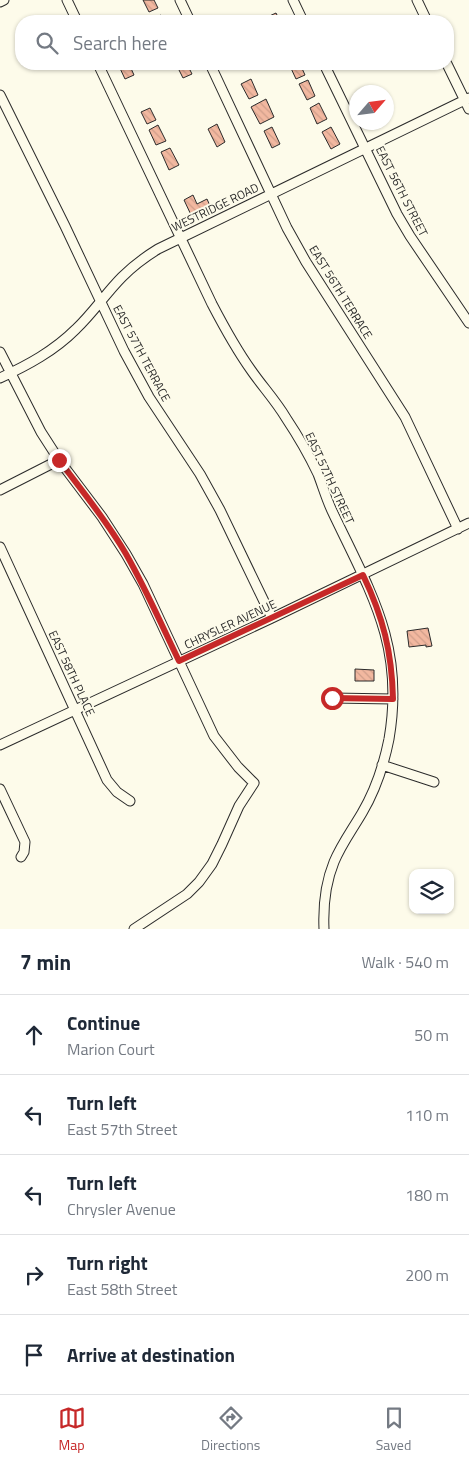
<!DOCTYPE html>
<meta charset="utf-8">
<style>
body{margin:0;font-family:"Titillium Web",sans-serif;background:#f6f6f7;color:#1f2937}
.controls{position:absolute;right:15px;bottom:15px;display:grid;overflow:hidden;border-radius:10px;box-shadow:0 1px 4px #0004}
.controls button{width:45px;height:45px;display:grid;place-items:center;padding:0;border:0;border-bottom:1px solid #e0e1e3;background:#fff;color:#1f2937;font:25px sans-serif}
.compass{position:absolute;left:349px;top:85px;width:45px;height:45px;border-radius:50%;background:#fff;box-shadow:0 1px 4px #0004;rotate:62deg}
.stop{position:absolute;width:15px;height:15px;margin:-11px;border:4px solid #c62828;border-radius:50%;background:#fff}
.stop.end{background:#c62828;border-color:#fff;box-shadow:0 1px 5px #0008}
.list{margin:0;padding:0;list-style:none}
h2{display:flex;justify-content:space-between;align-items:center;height:65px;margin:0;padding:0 20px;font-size:21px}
h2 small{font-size:16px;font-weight:400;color:#747a83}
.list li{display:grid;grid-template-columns:32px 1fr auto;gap:15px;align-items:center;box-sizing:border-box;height:80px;padding:0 20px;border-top:1px solid #e0e1e3}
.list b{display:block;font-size:19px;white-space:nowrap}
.list p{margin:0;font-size:16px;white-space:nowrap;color:#747a83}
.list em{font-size:16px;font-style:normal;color:#747a83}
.icon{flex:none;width:28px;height:28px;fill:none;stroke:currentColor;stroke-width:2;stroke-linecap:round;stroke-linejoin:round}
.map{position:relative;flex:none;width:469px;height:929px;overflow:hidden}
.search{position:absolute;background:#fff;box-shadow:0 1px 4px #0004;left:15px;right:15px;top:15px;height:55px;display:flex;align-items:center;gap:12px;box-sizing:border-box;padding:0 18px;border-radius:20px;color:#747a83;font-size:19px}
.sheet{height:465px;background:#fff}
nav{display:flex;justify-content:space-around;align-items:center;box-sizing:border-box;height:70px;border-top:1px solid #e0e1e3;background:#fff;font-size:14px;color:#747a83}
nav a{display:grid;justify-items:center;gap:2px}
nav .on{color:#c62828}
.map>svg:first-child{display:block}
</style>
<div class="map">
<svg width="469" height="929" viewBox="0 0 469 929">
<defs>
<pattern id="building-back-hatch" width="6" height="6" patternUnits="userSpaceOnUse" patternTransform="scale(1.25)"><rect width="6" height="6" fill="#f2b8a0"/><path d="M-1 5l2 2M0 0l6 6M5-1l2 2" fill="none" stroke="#d09e8a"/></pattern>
</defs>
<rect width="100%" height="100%" fill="#fdfbea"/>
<path fill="url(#building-back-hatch)" stroke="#2b2b2b" d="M 143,0 L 154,0 L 158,8 L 149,12 Z
M 276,13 L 280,21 L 266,21 L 265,18 Z
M 161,15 L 164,21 L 153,21 L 153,19 Z
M 118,64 L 129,64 L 134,75 L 125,79 Z
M 176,64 L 187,64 L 192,74 L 183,78 Z
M 289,64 L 300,64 L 305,75 L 296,79 Z
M 251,79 L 258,95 L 249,99 L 241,84 Z
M 308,80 L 315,96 L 307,100 L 299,84 Z
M 266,99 L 274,117 L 260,124 L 251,107 Z
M 319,103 L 327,119 L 317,124 L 310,108 Z
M 150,108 L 156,120 L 147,124 L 141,112 Z
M 217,124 L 225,142 L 217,147 L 208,129 Z
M 158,125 L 166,141 L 156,145 L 149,130 Z
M 272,127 L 280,144 L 272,148 L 264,131 Z
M 331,127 L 340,144 L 331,149 L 322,132 Z
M 170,148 L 179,165 L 169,170 L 161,152 Z
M 193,195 L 197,204 L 207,199 L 211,208 L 192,217 L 184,200 Z
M 428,628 L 432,646 L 426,647 L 426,645 L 409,647 L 407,631 Z
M 355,669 L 374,670 L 374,681 L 355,681 Z"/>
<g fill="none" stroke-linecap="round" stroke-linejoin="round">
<g stroke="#2b2b2b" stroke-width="11">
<path id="minor" d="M 67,0 L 77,21
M 180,0 L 190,21
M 293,0 L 303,21
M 417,0 L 427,21
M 0,2 L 4,0
M 98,64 L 212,304 C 224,327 236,349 251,370 C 262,386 276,401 286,418 C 298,436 309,455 318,474 C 323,487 327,501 333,513 C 371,593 405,646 389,739 C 384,764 375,791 362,813 C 352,830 341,845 334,862 C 325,884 323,906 324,929
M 210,64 L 287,228 L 306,262 L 405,417 L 458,529
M 324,64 L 397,214 L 410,236 L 469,323
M 447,64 L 469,109
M 0,95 L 65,226 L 124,351 L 149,397 L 200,474 L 220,510 L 272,618
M 0,352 L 41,432 L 59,460 L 102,517 L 126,554 L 143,584 L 214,736 L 238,767 L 254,783 L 239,806 L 222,844 L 212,864 L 199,882 L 187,894 L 134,929
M 0,378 C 28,365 54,351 76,329 C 93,313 106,293 122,277 C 133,266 145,257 158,249 L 469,98
M 0,490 L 59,460
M 0,547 L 107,780 L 117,792 L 130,801
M 332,698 L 393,699
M 0,745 L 272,618 L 469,523
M 382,765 L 434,782
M 0,789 L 25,842 L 24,852 L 21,857"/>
</g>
<use href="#minor" stroke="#fdfbea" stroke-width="9"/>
</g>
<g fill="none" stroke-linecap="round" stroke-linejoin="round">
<path stroke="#c62828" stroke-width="6" d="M 59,460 C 82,491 107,521 126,554 C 146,589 162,626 179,661 L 363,575 C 383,617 392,652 393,699 L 332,698"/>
</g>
<g text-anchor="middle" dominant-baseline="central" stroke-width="4" stroke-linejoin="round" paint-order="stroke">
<g font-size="12" fill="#2b2b2b" stroke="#fdfbea">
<text transform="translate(402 191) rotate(63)">EAST 56TH STREET</text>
<text transform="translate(215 207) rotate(-26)">WESTRIDGE ROAD</text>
<text transform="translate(341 292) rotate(58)">EAST 56TH TERRACE</text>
<text transform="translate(142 353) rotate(62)">EAST 57TH TERRACE</text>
<text transform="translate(330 478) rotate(65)">EAST 57TH STREET</text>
<text transform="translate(230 624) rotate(-25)">CHRYSLER AVENUE</text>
<text transform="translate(72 673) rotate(65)">EAST 58TH PLACE</text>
</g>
</g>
</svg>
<div class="controls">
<button><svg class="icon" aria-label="layers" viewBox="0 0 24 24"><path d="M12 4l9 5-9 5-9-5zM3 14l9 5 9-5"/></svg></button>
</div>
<svg class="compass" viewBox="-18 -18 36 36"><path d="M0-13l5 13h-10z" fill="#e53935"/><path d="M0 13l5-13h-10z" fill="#747a83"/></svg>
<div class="stop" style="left:332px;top:698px"></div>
<div class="stop end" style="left:59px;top:460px"></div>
<div class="search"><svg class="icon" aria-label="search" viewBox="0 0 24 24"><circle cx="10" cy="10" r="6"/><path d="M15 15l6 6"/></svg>Search here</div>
</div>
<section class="sheet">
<h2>7 min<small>Walk · 540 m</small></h2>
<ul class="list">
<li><svg class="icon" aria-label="ahead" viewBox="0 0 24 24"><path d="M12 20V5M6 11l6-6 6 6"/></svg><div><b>Continue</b><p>Marion Court</p></div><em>50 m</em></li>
<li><svg class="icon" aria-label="left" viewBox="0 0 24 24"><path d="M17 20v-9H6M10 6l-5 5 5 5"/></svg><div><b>Turn left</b><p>East 57th Street</p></div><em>110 m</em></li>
<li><svg class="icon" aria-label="left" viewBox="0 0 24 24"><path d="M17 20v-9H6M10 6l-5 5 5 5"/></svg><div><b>Turn left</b><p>Chrysler Avenue</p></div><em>180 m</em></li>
<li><svg class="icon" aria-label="right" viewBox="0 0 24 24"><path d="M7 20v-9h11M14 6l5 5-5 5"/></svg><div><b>Turn right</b><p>East 58th Street</p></div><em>200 m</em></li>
<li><svg class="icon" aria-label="arrive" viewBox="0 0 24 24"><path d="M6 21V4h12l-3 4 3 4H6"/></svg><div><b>Arrive at destination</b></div></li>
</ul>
</section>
<nav>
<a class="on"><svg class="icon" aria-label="map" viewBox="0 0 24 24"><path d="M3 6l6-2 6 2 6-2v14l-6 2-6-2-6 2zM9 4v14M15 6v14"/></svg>Map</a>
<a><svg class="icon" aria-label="directions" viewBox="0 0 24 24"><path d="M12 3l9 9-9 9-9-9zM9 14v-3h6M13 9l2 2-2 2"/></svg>Directions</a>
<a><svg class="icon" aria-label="saved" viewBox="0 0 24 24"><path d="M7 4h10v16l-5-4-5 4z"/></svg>Saved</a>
</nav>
